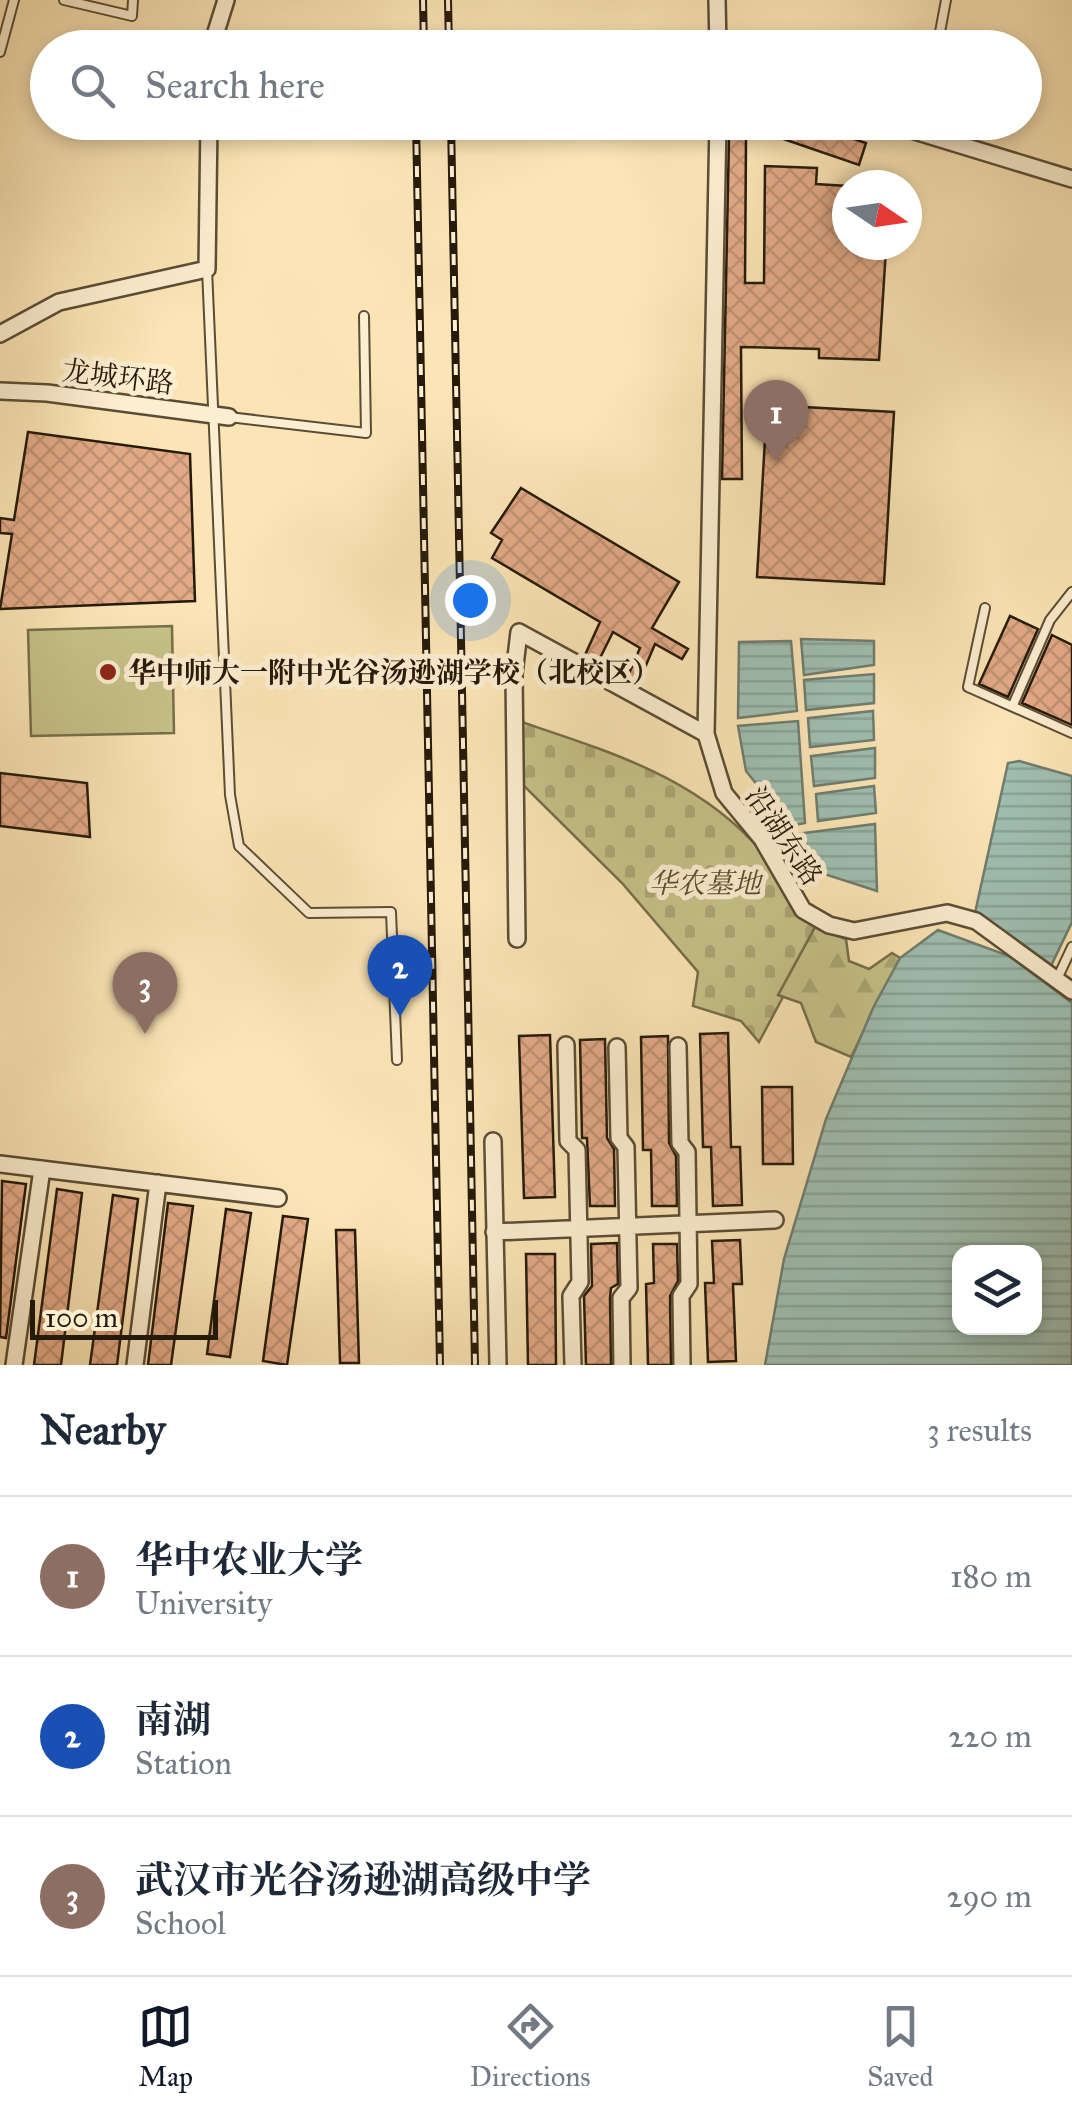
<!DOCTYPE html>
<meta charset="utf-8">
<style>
body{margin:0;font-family:"IM FELL Great Primer","Noto Serif SC",serif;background:#f6f6f7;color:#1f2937}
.controls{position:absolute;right:30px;bottom:30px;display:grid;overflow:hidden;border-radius:20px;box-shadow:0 5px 15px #0003}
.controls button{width:90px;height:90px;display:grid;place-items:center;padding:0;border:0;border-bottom:2px solid #e0e1e3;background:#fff;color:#1f2937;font:50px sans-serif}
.compass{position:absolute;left:832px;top:170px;width:90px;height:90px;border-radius:50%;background:#fff;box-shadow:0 5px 15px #0003;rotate:103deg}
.scale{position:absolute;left:30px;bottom:25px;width:188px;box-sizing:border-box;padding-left:10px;border:5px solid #261a0a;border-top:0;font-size:28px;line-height:35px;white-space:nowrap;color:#261a0a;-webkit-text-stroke:8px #fceed0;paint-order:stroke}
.you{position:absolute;left:470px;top:600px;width:35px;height:35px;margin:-25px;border:8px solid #fff;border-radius:50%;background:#1a73e8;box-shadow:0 0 0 15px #1a73e833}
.badge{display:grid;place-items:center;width:65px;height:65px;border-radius:50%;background:#111827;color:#fff;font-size:32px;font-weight:700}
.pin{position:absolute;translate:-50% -82px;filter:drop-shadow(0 2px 5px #0008)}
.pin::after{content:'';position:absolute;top:52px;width:35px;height:30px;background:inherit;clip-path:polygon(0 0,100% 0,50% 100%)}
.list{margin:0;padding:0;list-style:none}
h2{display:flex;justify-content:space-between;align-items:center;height:130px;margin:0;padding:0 40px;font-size:42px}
h2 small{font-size:32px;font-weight:400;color:#747a83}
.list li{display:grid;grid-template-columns:65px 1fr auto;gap:30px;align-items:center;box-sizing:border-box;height:160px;padding:0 40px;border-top:2px solid #e0e1e3}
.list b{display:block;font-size:38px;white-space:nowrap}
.list p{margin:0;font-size:32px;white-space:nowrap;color:#747a83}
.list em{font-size:32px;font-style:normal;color:#747a83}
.icon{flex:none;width:55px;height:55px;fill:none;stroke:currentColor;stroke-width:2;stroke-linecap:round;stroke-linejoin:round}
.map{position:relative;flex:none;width:1072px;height:1365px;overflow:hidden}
.search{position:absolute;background:#fff;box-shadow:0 5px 15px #0003;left:30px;right:30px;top:30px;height:110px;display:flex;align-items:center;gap:25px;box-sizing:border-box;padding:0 35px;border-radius:55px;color:#747a83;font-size:38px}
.sheet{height:610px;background:#fff}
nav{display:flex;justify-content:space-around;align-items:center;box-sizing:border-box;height:140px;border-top:2px solid #e0e1e3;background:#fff;font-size:28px;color:#747a83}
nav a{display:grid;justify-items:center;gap:5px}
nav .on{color:#111827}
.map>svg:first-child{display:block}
</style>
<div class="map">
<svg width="1072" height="1365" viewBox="0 0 1072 1365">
<defs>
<pattern id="forest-firs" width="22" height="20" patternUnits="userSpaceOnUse" patternTransform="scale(2.5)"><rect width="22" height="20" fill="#c6c289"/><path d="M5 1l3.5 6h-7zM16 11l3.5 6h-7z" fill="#aaa675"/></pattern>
<pattern id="cemetery-stones" width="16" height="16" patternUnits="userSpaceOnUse" patternTransform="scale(2.5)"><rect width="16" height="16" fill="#c6c289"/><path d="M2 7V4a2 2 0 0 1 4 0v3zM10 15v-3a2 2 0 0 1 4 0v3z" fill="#aaa675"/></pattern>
<pattern id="water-rules" width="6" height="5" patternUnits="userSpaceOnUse" patternTransform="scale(2.5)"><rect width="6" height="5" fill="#9fbfb2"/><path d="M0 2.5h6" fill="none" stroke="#89a498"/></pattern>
<pattern id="building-cross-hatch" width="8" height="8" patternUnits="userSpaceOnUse" patternTransform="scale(2.5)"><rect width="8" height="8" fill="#e2aa87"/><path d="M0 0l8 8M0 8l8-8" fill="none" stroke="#c29273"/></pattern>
</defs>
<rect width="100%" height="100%" fill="#fbe5b6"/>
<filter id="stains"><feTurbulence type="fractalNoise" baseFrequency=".002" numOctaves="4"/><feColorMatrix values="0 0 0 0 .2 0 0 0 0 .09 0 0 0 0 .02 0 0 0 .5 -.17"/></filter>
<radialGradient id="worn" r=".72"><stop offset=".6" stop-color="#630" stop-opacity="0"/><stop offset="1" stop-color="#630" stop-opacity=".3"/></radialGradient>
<path fill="url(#forest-firs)" stroke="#766e4a" stroke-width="2.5" d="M 815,927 L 846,939 L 849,961 L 869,969 L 892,953 L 900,958 L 851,1057 L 816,1042 L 801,1003 L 778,995 Z"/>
<path fill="url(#cemetery-stones)" stroke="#766e4a" stroke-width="2.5" d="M 510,718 C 597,748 686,772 751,840 C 777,867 784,903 815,927 L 778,995 L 783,997 L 759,1042 L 741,1021 L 693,1006 L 698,972 L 622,883 L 516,778 Z"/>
<path fill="#c6c289" stroke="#766e4a" stroke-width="2.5" d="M 172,626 L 174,733 L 31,736 L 28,630 Z"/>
<path fill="url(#water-rules)" stroke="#6f7d6f" stroke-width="2.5" fill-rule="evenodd" d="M 801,639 L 874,641 L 874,665 L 804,675 Z
M 791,641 L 797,711 L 738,718 L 739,642 Z
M 874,674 L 874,703 L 806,710 L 804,680 Z
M 873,711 L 874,740 L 810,747 L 808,718 Z
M 798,721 L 805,823 L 790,826 L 746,771 L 738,726 Z
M 875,748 L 875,778 L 814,786 L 811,756 Z
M 1019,761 L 1072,776 L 1072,922 L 1049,970 L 975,913 L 1008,763 Z
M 874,786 L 876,813 L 818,821 L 816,794 Z
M 875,824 L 877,891 L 818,872 L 796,834 Z
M 938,930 L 1009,956 L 1072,1003 L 1072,1365 L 765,1365 L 784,1259 L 826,1119 L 873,1008 L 900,958 ZM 960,1252 L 1034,1252 L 1034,1328 L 960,1328 Z"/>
<path fill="url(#building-cross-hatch)" stroke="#261a0a" stroke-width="2.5" d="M 734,122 L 803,122 L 866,143 L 859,165 Z
M 729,137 L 746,137 L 745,283 L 764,283 L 765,166 L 817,168 L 816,184 L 847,186 L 847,247 L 886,249 L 879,360 L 819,358 L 819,349 L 741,347 L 742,479 L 722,479 Z
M 767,405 L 894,412 L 884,584 L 757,577 Z
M 28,432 L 190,454 L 195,601 L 0,609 L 12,534 L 0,533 L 0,518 L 14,520 Z
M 521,488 L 679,582 L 652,628 L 688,649 L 682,659 L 655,644 L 638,684 L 627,678 L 640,648 L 613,632 L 598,662 L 585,655 L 600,622 L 492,558 L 502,540 L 491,533 Z
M 1010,616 L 1038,629 L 1008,697 L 979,684 Z
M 1052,635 L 1072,645 L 1072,725 L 1022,703 Z
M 0,773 L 87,783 L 90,837 L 0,826 Z
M 728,1033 L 731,1147 L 740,1147 L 742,1205 L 713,1206 L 711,1147 L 703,1147 L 700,1034 Z
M 550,1035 L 555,1197 L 524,1198 L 519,1036 Z
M 668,1036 L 669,1143 L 676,1156 L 677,1206 L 652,1206 L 651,1150 L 643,1150 L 641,1037 Z
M 605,1039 L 607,1138 L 614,1149 L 615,1206 L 590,1206 L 587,1138 L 582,1138 L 580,1040 Z
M 762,1087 L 792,1087 L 793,1164 L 763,1164 Z
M 2,1181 L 26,1184 L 6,1338 L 0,1337 Z
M 57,1189 L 82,1193 L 61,1365 L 34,1365 Z
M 113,1195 L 138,1199 L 117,1365 L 90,1365 Z
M 168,1203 L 193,1206 L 171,1365 L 148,1365 Z
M 226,1209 L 251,1213 L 230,1357 L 207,1354 Z
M 283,1216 L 308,1219 L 287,1365 L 263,1361 Z
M 336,1230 L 355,1230 L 359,1363 L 340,1363 Z
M 740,1240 L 742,1284 L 733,1284 L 736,1361 L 708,1362 L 705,1283 L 714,1283 L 712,1241 Z
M 617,1243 L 618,1284 L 611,1288 L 610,1298 L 611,1365 L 586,1365 L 584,1296 L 592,1286 L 591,1244 Z
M 653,1244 L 677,1244 L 678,1281 L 670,1296 L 671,1365 L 648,1365 L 646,1284 L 654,1283 Z
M 526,1254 L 555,1254 L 556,1365 L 528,1365 Z"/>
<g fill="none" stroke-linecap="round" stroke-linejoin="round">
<g stroke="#5b4d35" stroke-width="12">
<path id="lane" d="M 64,0 L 132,16 L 133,0
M 937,48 L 946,0
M 0,52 L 14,0
M 207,269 L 230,795 L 239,846 L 309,913 L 391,912 L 397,1060
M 229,417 L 366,433 L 364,316
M 985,608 L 968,687 L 1072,733
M 1013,705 L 1050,620 L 1072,592
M 1057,979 L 1072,947"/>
</g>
<g stroke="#5b4d35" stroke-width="20">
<path id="street" d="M 717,0 L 718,48
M 211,48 L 226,0
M 718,122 L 706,734 L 724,793 L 762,839 L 803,910 L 829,925 L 854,931 L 947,913 L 976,921 L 1072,991
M 885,122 L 1072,179
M 0,334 L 59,302 L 207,269 L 209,122
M 0,391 L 47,393 L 229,417
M 517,939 L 514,674 L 519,632 L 706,734
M 566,1045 L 568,1141 L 577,1150 L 580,1282 L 571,1296 L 573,1365
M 678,1046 L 680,1143 L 687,1152 L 689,1284 L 681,1296 L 682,1365
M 617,1047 L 619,1138 L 626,1147 L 629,1288 L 621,1298 L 622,1365
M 493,1141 L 498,1365
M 0,1164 L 278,1198
M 494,1232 L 775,1220
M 14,1365 L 42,1169
M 135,1365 L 158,1183"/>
</g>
<use href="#lane" stroke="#fceed0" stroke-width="8"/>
<use href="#street" stroke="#fceed0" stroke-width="15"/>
<g stroke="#261a0a" stroke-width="8">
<path id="rail" d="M 423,0 L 424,48
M 448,0 L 449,48
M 416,122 L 440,1365
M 451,122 L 475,1365"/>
</g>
<use href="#rail" stroke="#fceed0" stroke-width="4" stroke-dasharray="11" stroke-linecap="butt"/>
</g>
<circle fill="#8f2418" stroke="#fceed0" stroke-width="4" cx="108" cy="672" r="10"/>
<g text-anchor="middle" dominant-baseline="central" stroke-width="10" stroke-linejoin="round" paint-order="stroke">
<g font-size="28" fill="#261a0a" stroke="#fceed0">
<text transform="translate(118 377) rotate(7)">龙城环路</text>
<text transform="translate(784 836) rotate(56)">沿湖东路</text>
</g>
<g font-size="28" font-weight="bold" fill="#261a0a" stroke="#fceed0" text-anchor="start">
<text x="128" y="672">华中师大一附中光谷汤逊湖学校（北校区）</text>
</g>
<g font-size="28" font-style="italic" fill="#564c30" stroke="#fceed0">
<text x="705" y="883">华农墓地</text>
</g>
</g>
<rect width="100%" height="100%" filter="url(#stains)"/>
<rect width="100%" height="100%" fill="url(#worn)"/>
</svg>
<div class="controls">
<button><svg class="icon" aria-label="layers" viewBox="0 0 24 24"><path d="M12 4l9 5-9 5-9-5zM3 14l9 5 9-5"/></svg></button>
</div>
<svg class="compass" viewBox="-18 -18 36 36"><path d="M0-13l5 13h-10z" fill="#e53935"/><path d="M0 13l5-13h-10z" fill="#747a83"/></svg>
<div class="scale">100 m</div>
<div class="you"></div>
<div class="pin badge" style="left:776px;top:462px;background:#8d6e63">1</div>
<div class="pin badge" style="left:400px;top:1017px;background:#1a4fb4">2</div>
<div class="pin badge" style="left:145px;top:1034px;background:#8d6e63">3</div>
<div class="search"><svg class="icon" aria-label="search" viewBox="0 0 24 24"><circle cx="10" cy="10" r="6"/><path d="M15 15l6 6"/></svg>Search here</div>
</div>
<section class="sheet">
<h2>Nearby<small>3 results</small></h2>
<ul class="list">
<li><span class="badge" style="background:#8d6e63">1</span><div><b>华中农业大学</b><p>University</p></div><em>180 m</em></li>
<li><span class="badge" style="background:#1a4fb4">2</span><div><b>南湖</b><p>Station</p></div><em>220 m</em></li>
<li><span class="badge" style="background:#8d6e63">3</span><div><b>武汉市光谷汤逊湖高级中学</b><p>School</p></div><em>290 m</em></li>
</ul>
</section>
<nav>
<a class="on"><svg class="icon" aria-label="map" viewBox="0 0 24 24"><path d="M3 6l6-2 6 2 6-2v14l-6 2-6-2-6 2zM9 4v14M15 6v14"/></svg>Map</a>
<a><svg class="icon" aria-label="directions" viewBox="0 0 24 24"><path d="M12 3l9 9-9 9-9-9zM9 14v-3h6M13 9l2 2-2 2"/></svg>Directions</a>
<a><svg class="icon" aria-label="saved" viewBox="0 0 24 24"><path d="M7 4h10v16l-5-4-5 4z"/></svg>Saved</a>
</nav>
